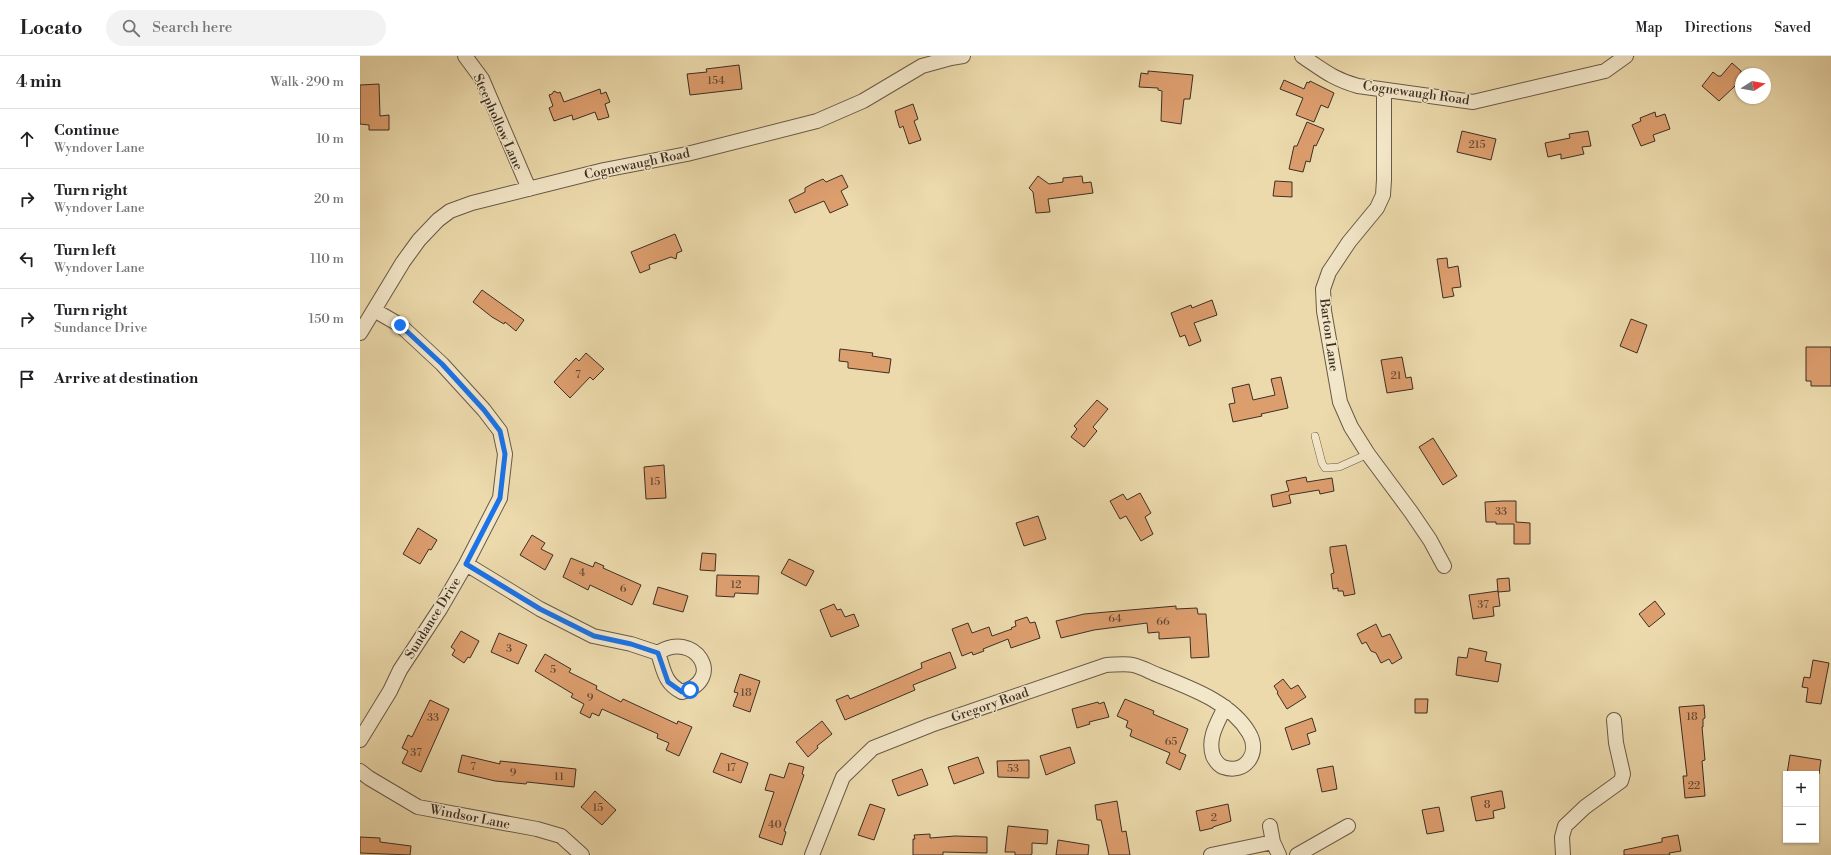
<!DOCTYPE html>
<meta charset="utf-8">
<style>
body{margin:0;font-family:"Libre Bodoni",serif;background:#f2f2f2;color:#202124}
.controls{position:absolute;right:12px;bottom:12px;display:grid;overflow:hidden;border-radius:0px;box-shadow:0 1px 3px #0004}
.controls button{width:36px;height:36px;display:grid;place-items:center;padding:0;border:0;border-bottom:1px solid #e0e0e0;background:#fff;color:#202124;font:20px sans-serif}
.compass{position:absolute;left:1375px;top:12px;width:36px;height:36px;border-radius:50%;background:#fff;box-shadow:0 1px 3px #0004;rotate:79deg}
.stop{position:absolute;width:12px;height:12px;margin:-9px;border:3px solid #1a73e8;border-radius:50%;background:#fff}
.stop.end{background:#1a73e8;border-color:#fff;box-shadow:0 1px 4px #0008}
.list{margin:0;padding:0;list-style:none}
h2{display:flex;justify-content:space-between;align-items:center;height:52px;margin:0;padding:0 16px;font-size:17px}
h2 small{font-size:13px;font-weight:400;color:#757577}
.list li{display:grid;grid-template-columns:26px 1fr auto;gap:12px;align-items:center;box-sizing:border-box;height:60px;padding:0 16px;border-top:1px solid #e0e0e0}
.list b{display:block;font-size:15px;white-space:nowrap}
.list p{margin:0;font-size:13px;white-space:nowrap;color:#757577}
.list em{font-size:13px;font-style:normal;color:#757577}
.icon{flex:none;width:22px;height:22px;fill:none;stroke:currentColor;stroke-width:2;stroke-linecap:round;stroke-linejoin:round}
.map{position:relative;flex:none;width:1471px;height:799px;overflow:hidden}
header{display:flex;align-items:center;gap:24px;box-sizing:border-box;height:56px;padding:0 20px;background:#fff;border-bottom:1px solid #e0e0e0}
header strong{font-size:19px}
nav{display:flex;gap:22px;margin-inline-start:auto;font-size:14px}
.search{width:280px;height:36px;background:#f2f2f2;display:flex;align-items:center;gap:10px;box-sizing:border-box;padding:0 14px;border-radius:22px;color:#757577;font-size:15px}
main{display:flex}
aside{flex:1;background:#fff}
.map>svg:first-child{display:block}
</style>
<header>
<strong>Locato</strong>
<div class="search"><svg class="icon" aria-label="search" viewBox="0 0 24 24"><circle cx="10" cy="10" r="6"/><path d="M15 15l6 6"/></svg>Search here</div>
<nav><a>Map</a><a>Directions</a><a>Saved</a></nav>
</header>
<main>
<aside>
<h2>4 min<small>Walk · 290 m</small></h2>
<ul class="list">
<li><svg class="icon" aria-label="ahead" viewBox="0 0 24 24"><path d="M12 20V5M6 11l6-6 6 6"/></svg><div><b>Continue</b><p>Wyndover Lane</p></div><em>10 m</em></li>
<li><svg class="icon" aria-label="right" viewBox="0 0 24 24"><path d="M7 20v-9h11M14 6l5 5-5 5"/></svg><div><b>Turn right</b><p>Wyndover Lane</p></div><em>20 m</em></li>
<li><svg class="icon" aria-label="left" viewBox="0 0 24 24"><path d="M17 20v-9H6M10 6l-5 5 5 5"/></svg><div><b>Turn left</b><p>Wyndover Lane</p></div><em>110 m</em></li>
<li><svg class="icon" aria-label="right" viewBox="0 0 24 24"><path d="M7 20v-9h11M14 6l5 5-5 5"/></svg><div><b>Turn right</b><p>Sundance Drive</p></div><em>150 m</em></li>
<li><svg class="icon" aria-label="arrive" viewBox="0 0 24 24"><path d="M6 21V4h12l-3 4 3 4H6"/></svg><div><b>Arrive at destination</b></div></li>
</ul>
</aside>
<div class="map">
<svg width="1471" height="799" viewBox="0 0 1471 799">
<rect width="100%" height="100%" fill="#ecdaac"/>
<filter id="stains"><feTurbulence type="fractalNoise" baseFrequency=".005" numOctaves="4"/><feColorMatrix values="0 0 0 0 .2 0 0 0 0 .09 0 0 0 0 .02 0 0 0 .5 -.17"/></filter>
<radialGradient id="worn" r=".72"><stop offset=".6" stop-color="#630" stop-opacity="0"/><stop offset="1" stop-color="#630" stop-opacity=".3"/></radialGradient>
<path fill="#dd9e6e" stroke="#3d2f25" d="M 1372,7 L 1381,15 L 1381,36 L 1375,30 L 1359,45 L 1342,30 L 1353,16 L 1358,20 L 1361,20 Z
M 379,9 L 382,33 L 330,39 L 327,18 L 347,16 L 346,13 Z
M 788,15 L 833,19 L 830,43 L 824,43 L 821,68 L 801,65 L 802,35 L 798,34 L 798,32 L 779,31 L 781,17 L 788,18 Z
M 924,24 L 944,33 L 947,26 L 949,27 L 950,25 L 974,37 L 968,52 L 961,49 L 954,66 L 936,59 L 943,42 L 920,33 Z
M 19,28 L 20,60 L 29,59 L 29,74 L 9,74 L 9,69 L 0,68 L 0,29 Z
M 240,33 L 241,38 L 246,36 L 250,46 L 245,48 L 249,61 L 238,64 L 235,56 L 213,64 L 212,59 L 194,65 L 189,52 L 193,50 L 189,39 L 192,38 L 194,35 L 198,37 L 200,36 L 204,46 Z
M 553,48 L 558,63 L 554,65 L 561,84 L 549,88 L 543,70 L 540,72 L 539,70 L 535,55 Z
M 1295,56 L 1296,61 L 1305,58 L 1310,73 L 1293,79 L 1295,85 L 1281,90 L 1272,69 L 1281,65 L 1280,62 Z
M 947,66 L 964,73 L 956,90 L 954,89 L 950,106 L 946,105 L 943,116 L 929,113 L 934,90 L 937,90 Z
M 1102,75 L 1136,83 L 1131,104 L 1097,96 Z
M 1228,75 L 1231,90 L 1222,91 L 1224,98 L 1201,103 L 1201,98 L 1188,101 L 1185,87 L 1210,82 L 1209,78 Z
M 482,119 L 488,131 L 481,135 L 488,149 L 470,157 L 464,145 L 435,157 L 429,144 L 445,136 L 445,132 L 452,128 L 463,123 L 466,126 Z
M 678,120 L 689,128 L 703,126 L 703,122 L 722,120 L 723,127 L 731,126 L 733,137 L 688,143 L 690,156 L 676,157 L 673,136 L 669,132 Z
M 915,125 L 932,126 L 932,141 L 913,140 Z
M 315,178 L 322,195 L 317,197 L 316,203 L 311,201 L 289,209 L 290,213 L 280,217 L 271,196 Z
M 1087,202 L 1088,212 L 1098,210 L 1101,231 L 1092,232 L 1094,240 L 1083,242 L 1077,203 Z
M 122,234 L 164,264 L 156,275 L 145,266 L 144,268 L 132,261 L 113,246 Z
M 852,244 L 857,259 L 834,267 L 841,285 L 829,290 L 825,279 L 820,281 L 811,257 L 831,249 L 832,252 Z
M 1271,263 L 1287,269 L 1277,297 L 1260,290 Z
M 1446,291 L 1471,291 L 1471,330 L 1451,330 L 1451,325 L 1446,325 Z
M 480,293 L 513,297 L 512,300 L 531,303 L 529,317 L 488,312 L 488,306 L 479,305 Z
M 226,297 L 244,313 L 233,324 L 230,321 L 210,342 L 194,326 L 216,302 L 219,305 Z
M 1042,301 L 1046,322 L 1051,321 L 1053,333 L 1027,337 L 1021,304 Z
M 921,321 L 928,352 L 901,358 L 902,360 L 873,366 L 869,348 L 875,347 L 872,332 L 889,328 L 893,344 L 915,339 L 911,323 Z
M 737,344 L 748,353 L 733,371 L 737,375 L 724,391 L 711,381 L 717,373 L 714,370 Z
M 1073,382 L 1097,420 L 1083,429 L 1059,391 Z
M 304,409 L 306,442 L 286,443 L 284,411 Z
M 946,421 L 947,426 L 972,422 L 974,435 L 960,438 L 959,434 L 929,439 L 931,447 L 913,451 L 911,439 L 929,435 L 926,425 Z
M 780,437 L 791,457 L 785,461 L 793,478 L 781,485 L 766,460 L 760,463 L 750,445 L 763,438 L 767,444 Z
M 1143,445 L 1156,445 L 1156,466 L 1170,467 L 1170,488 L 1154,488 L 1154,468 L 1136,468 L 1136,466 L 1126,466 L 1125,446 Z
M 678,460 L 686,483 L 664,490 L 656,467 Z
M 58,472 L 77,484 L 71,494 L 69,493 L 60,508 L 43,498 Z
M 172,479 L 185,487 L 181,493 L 193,499 L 185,514 L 160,499 Z
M 986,489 L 995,538 L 984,540 L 983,535 L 978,535 L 978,532 L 973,533 L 971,518 L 974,517 L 970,496 L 970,491 Z
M 342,497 L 356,498 L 355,515 L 340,514 Z
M 211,502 L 233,511 L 235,506 L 244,510 L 243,512 L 281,529 L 272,549 L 230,529 L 228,534 L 203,521 Z
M 429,503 L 454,515 L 446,530 L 421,517 Z
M 357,519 L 399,520 L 398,538 L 375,537 L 374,541 L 356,540 Z
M 1149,522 L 1150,535 L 1138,536 L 1137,523 Z
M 298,531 L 328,540 L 323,556 L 293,548 Z
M 1138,535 L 1140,550 L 1133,551 L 1134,560 L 1113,563 L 1109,539 Z
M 1295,545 L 1305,558 L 1289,571 L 1279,558 Z
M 474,548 L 477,554 L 481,553 L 485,561 L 494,558 L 499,570 L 471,581 L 460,554 Z
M 816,550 L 816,553 L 837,552 L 838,558 L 846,558 L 849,601 L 831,602 L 830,581 L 799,583 L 799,576 L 788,577 L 787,567 L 734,574 L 701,582 L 696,565 L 724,558 Z
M 667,561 L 670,567 L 675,566 L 680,582 L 651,592 L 648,583 L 623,593 L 624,595 L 613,599 L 612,596 L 602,600 L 592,573 L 608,567 L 612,577 L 629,571 L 632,580 L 652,573 L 651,572 L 656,570 L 655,565 Z
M 1016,568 L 1022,581 L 1030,578 L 1042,602 L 1032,608 L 1029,603 L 1021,607 L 1016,597 L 1011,595 L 1006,586 L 1002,588 L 997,578 Z
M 101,575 L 119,585 L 110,602 L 108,601 L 104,607 L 92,599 L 95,594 L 91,591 Z
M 139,577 L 167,589 L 158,608 L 131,596 Z
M 1109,592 L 1127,596 L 1125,605 L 1141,608 L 1138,626 L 1096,619 L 1098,601 L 1107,602 Z
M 590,596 L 596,612 L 553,629 L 555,634 L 485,664 L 476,644 L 488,639 L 490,643 L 502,638 L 562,612 L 561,607 Z
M 185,598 L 211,613 L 209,616 L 237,630 L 236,633 L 261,646 L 263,643 L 317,668 L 318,665 L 332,671 L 319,700 L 306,694 L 309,687 L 297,682 L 298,678 L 242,653 L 239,660 L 232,657 L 230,662 L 220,657 L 224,648 L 211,641 L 213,638 L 175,615 Z
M 1453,604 L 1469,607 L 1461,648 L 1446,646 L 1448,632 L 1442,631 L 1444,621 L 1450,622 Z
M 380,618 L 400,625 L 390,656 L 373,650 L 378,637 L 374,636 Z
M 923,623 L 931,633 L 938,629 L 946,641 L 927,653 L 917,637 L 918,636 L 914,630 Z
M 765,643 L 794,655 L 793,658 L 828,673 L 819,696 L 826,699 L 820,714 L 806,707 L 810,697 L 770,680 L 772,674 L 766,671 L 768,665 L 757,660 Z
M 1055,643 L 1068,643 L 1067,657 L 1055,657 Z
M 70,644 L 89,653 L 61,716 L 42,707 L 48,695 L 42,692 L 48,679 L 52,681 Z
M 738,646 L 739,648 L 744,646 L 749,661 L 729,666 L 730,668 L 717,672 L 712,653 Z
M 1344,649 L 1345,662 L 1343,663 L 1343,671 L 1342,671 L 1345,704 L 1342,705 L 1345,740 L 1325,742 L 1323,720 L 1327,720 L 1319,651 Z
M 952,662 L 956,675 L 947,678 L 950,688 L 932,694 L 925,672 Z
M 462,665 L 472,678 L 457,690 L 458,692 L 448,701 L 436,686 Z
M 710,691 L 715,707 L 686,719 L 680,700 Z
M 361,697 L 388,707 L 381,727 L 353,716 Z
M 102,699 L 140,708 L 140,705 L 216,713 L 214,731 L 167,726 L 166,728 L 135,725 L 98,716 Z
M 1430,699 L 1461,704 L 1459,718 L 1427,718 Z
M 618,701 L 624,717 L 594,728 L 588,711 Z
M 669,704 L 669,722 L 638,721 L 637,705 Z
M 429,707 L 444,711 L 442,718 L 444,719 L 424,775 L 426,776 L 422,789 L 399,781 L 414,736 L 405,734 L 410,718 L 424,722 Z
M 973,710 L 977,733 L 962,736 L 957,713 Z
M 562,713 L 568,729 L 538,740 L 532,724 Z
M 235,735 L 256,754 L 242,769 L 221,751 Z
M 1140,735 L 1142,735 L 1145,752 L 1133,755 L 1134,762 L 1116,765 L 1111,741 Z
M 757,745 L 762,776 L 766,775 L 770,799 L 749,799 L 741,764 L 737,764 L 735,749 Z
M 510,748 L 525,753 L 514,784 L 498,779 Z
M 868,748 L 871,765 L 853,771 L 853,772 L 840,775 L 836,755 Z
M 1079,751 L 1084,775 L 1067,778 L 1062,754 Z
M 648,770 L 688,774 L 687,788 L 672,787 L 672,798 L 670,799 L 655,799 L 655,796 L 645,796 Z
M 570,778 L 570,782 L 595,780 L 627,781 L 627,797 L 583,796 L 583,799 L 553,799 L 553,783 L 555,783 L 554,779 Z
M 1318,779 L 1321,795 L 1309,797 L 1310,799 L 1264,799 L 1264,794 L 1302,786 L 1302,782 Z
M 0,781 L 20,782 L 20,786 L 51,790 L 50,799 L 0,797 Z
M 698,784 L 729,789 L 728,799 L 696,799 Z"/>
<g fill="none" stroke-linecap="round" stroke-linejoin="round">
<g stroke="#695a47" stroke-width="8">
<path id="lane" d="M 955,380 L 962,407 L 965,412 L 979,411 L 1008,398"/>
</g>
<g stroke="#695a47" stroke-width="16">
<path id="street" d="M 105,0 L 122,23 L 169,133
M 942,0 C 963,14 973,23 998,30 L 1113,46 L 1245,15 L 1266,0
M 1024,35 L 1024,124 L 1023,139 L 1017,152 L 989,186 L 969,216 L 963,233 L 964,255 L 980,346 L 991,371 L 1008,398 L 1051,456 L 1070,484 L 1084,510
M 0,277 L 43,206 L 59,184 L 78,164 L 90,155 L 112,147 L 244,114 L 327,98 L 457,65 L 503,45 L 562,10 L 591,2 L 603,0
M 106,508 L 180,553 L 233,580 L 271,588 L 298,597 C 334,573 367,623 322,636 C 304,627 304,614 298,597
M 0,684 L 30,635 L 40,614 L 80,553 L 106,508 L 140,442 L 145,398 L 140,375 L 124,354 L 82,308 L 40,269 L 14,254
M 0,715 L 9,722 L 58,751 L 177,773 L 201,780 L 222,799
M 910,770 L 913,786 L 919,799
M 452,799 L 483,721 L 513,692 L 571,669 L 746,609 C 754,609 765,607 773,609 C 782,611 790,616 798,619 C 830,632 871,646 889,677 C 901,697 885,719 863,711 C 858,709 855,704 853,700 C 847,682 858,666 865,651
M 851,799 L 913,786
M 937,799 L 988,770
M 1203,799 L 1202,781 L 1205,770 L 1225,751 L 1261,725 L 1263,718 L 1256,687 L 1254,664"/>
</g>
<use href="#lane" stroke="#f3e7c9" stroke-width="7"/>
<use href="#street" stroke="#f3e7c9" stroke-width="14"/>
</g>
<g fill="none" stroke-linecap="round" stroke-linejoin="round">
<path stroke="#1a73e8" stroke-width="5" d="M 40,269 L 82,308 L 124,354 L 140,375 L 145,398 L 140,442 L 106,508 L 180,553 L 234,580 L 271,588 L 298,597 L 308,626 L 322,636 L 330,634"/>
</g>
<g text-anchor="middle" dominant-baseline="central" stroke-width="3" stroke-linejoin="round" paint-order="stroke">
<g font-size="11" fill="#654b37">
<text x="356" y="25">154</text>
<text x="1117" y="89">215</text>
<text x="218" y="319">7</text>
<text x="1036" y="320">21</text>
<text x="295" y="426">15</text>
<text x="1141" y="456">33</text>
<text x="222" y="517">4</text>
<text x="376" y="529">12</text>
<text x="263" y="533">6</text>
<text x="1123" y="549">37</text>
<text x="755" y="563">64</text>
<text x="803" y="566">66</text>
<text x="149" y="593">3</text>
<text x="193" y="614">5</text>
<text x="386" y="637">18</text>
<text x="230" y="642">9</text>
<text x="1332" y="661">18</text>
<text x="73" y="662">33</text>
<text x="811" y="686">65</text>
<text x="56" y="697">37</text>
<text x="113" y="711">7</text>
<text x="371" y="712">17</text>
<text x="653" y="713">53</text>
<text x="153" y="717">9</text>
<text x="199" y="721">11</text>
<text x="1334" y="730">22</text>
<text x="1127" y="749">8</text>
<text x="238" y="752">15</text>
<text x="854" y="762">2</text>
<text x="415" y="769">40</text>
</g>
<g font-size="13" fill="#3d2f25" stroke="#f3e7c9">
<text transform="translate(1056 37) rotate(8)">Cognewaugh Road</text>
<text transform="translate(138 66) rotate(66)">Steephollow Lane</text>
<text transform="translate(277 108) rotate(-12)">Cognewaugh Road</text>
<text transform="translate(969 279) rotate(82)">Barton Lane</text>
<text transform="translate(73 562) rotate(-58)">Sundance Drive</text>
<text transform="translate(630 649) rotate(-19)">Gregory Road</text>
<text transform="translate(110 761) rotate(11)">Windsor Lane</text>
</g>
</g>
<rect width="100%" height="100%" filter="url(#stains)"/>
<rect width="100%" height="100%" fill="url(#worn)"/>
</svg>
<div class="controls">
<button>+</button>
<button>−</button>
</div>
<svg class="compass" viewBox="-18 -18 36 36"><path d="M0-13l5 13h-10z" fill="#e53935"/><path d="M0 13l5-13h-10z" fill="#757577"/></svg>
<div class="stop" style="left:330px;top:634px"></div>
<div class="stop end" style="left:40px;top:269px"></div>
</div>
</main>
